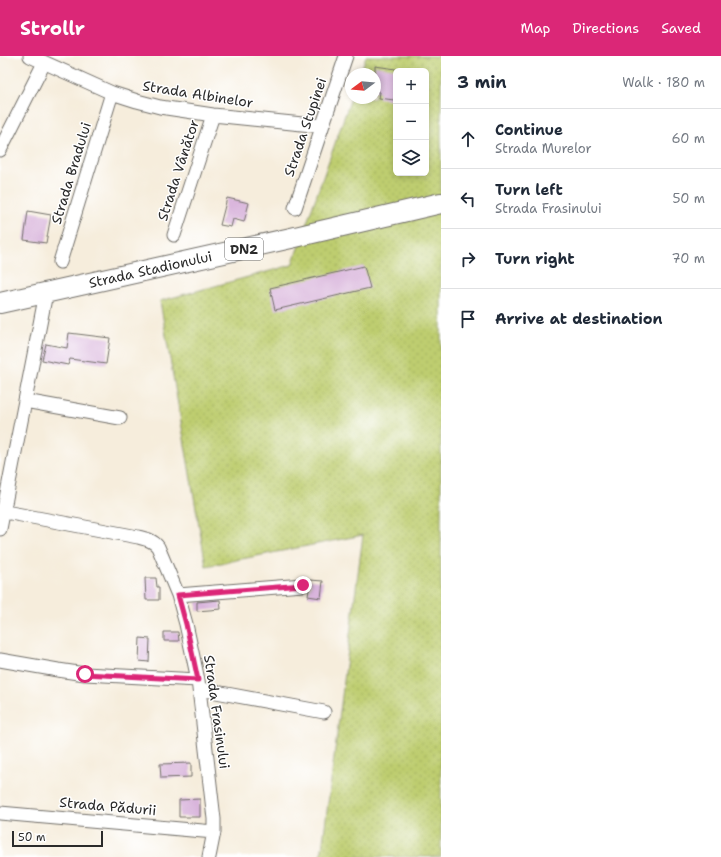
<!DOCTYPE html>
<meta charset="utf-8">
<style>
body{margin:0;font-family:"Shantell Sans",sans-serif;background:#f2f2f3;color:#1f2937}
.controls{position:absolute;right:12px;top:12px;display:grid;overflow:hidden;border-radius:6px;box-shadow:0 2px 6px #0003}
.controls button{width:36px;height:36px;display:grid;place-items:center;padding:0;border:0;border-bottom:1px solid #e0e1e3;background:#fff;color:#1f2937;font:20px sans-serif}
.compass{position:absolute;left:345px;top:12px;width:36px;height:36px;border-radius:50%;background:#fff;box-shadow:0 2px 6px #0003;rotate:254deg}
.scale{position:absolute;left:12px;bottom:10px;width:91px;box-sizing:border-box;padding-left:4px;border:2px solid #2b2b2b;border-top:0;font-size:11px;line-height:14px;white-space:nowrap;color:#2b2b2b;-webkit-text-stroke:3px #fff;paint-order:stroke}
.stop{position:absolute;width:12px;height:12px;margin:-9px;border:3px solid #db2777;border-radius:50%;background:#fff}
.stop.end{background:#db2777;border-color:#fff;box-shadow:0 1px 4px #0008}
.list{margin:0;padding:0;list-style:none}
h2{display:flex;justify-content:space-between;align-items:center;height:52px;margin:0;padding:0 16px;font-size:17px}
h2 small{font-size:13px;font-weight:400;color:#747a83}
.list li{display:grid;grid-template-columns:26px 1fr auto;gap:12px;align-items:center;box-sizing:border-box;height:60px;padding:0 16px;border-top:1px solid #e0e1e3}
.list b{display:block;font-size:15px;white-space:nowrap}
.list p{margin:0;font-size:13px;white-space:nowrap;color:#747a83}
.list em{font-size:13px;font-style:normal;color:#747a83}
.icon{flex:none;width:22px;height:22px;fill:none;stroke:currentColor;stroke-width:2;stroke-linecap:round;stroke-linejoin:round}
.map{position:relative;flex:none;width:441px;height:801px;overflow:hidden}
header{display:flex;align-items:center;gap:24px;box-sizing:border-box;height:56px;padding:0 20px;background:#db2777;color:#fff}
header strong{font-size:19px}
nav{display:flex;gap:22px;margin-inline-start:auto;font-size:14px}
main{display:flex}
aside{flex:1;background:#fff}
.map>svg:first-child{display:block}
</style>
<header>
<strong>Strollr</strong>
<nav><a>Map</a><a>Directions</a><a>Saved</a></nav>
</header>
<main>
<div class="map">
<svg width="441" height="801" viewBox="0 0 441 801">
<defs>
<pattern id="park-dots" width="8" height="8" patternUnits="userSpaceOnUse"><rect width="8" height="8" fill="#becd6f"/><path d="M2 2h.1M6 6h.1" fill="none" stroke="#a3b060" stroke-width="1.8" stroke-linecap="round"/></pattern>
</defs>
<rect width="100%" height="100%" fill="#fff"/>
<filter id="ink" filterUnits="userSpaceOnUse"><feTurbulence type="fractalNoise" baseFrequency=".025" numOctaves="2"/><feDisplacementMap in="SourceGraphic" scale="8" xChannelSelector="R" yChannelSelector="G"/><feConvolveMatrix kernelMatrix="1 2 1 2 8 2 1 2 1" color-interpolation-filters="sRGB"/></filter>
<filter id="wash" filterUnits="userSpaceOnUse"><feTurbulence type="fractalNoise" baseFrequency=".012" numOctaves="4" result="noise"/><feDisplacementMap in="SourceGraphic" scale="16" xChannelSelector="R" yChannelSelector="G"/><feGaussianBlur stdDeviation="0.9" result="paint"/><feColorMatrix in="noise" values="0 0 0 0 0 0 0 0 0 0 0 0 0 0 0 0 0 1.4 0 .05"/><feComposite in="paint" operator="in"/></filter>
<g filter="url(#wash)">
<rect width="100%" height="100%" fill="#f6eddc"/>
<path fill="url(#park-dots)" stroke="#747c4d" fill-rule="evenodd" d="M 366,0 L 441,0 L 441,801 L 321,801 L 363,479 L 206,510 L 160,245 L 292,209 L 351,42 L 375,42 L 375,18 L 360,18 ZM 396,15 L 426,15 L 426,117 L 396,117 Z"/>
<g id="blocks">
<path fill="#d9b5dc" d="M 375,10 L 396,13 L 396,40 L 395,39 L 394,44 L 379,42 L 380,36 L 375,35 Z
M 227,142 L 249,147 L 244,166 L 233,163 L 231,171 L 220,169 Z
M 28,155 L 51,159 L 46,187 L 24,184 Z
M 364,210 L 370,232 L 275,254 L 270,232 Z
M 69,277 L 110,282 L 106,308 L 70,303 L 68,309 L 42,304 L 46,288 L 67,292 Z
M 145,522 L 156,522 L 157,531 L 159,531 L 159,544 L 146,544 Z
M 310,524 L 323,525 L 321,542 L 308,540 L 309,534 L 311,529 Z
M 220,544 L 221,553 L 197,555 L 197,546 Z
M 164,576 L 178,576 L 179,585 L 164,585 Z
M 140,582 L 150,583 L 149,606 L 139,605 Z
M 191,707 L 191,721 L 161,722 L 160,708 Z
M 200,743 L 200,761 L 179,761 L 179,744 Z"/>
</g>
</g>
<g filter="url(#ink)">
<use href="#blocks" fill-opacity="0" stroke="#726f69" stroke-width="1"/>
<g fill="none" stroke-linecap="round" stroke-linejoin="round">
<g stroke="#726f69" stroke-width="15">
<path id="minor" d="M 30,0 L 112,37 L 137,45 L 160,51 L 213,59 L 322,70
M 0,94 L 44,7
M 295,152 L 346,0
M 174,179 L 213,59
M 60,206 L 112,37
M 25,345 L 120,362
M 0,455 L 138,481 C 146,483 153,484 158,491 L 178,539 L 186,568 L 198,624 L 214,763 L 214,776 L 209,801
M 0,473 L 46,237
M 178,539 L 303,529
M 0,604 L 58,614 L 85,618 L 198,624
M 200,633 L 324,656
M 0,757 L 214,776"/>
</g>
<g stroke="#726f69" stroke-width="22">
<g id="primary">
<path id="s1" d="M 0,247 L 291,182 L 441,147"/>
</g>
</g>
<use href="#minor" stroke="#fff" stroke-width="13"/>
<use href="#primary" stroke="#fff" stroke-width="20"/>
</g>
</g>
<g fill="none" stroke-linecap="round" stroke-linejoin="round" filter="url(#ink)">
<path stroke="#db2777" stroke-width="5" d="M 85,618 L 198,624 L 186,568 L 178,539 L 303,529"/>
</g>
<g text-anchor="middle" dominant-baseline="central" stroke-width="3" stroke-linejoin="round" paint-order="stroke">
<rect fill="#fff" stroke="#6b6b6b" stroke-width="1" x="225" y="182" width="38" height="22" rx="3"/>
<g font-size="13" font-weight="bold" fill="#2b2b2b">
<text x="244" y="193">DN2</text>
</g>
<g font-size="14" fill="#2b2b2b" stroke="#fff">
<text transform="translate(198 38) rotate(9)">Strada Albinelor</text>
<text transform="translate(305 71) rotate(-71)">Strada Stupinei</text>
<text transform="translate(178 114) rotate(-72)">Strada Vânător</text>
<text transform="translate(71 117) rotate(-73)">Strada Bradului</text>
<text stroke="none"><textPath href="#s1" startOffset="154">Strada Stadionului</textPath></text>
<text transform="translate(217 656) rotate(82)">Strada Frasinului</text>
<text transform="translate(108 750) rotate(5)">Strada Pădurii</text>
</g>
</g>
</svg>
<div class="controls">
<button>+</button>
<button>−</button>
<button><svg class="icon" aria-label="layers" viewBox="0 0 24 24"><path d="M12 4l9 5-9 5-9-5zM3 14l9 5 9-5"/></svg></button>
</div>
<svg class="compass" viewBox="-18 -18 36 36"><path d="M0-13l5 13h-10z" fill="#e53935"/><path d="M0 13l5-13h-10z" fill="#747a83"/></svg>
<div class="scale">50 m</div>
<div class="stop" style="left:85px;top:618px"></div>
<div class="stop end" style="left:303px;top:529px"></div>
</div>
<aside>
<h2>3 min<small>Walk · 180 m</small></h2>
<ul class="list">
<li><svg class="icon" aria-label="ahead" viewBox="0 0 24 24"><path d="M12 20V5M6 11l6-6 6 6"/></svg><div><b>Continue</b><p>Strada Murelor</p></div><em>60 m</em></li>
<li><svg class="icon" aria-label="left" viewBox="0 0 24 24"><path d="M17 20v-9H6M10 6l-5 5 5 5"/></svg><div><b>Turn left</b><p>Strada Frasinului</p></div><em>50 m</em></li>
<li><svg class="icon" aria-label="right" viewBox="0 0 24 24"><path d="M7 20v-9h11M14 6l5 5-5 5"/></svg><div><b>Turn right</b></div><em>70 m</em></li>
<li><svg class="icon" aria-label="arrive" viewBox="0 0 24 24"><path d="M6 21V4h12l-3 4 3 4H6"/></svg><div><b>Arrive at destination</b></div></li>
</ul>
</aside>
</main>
